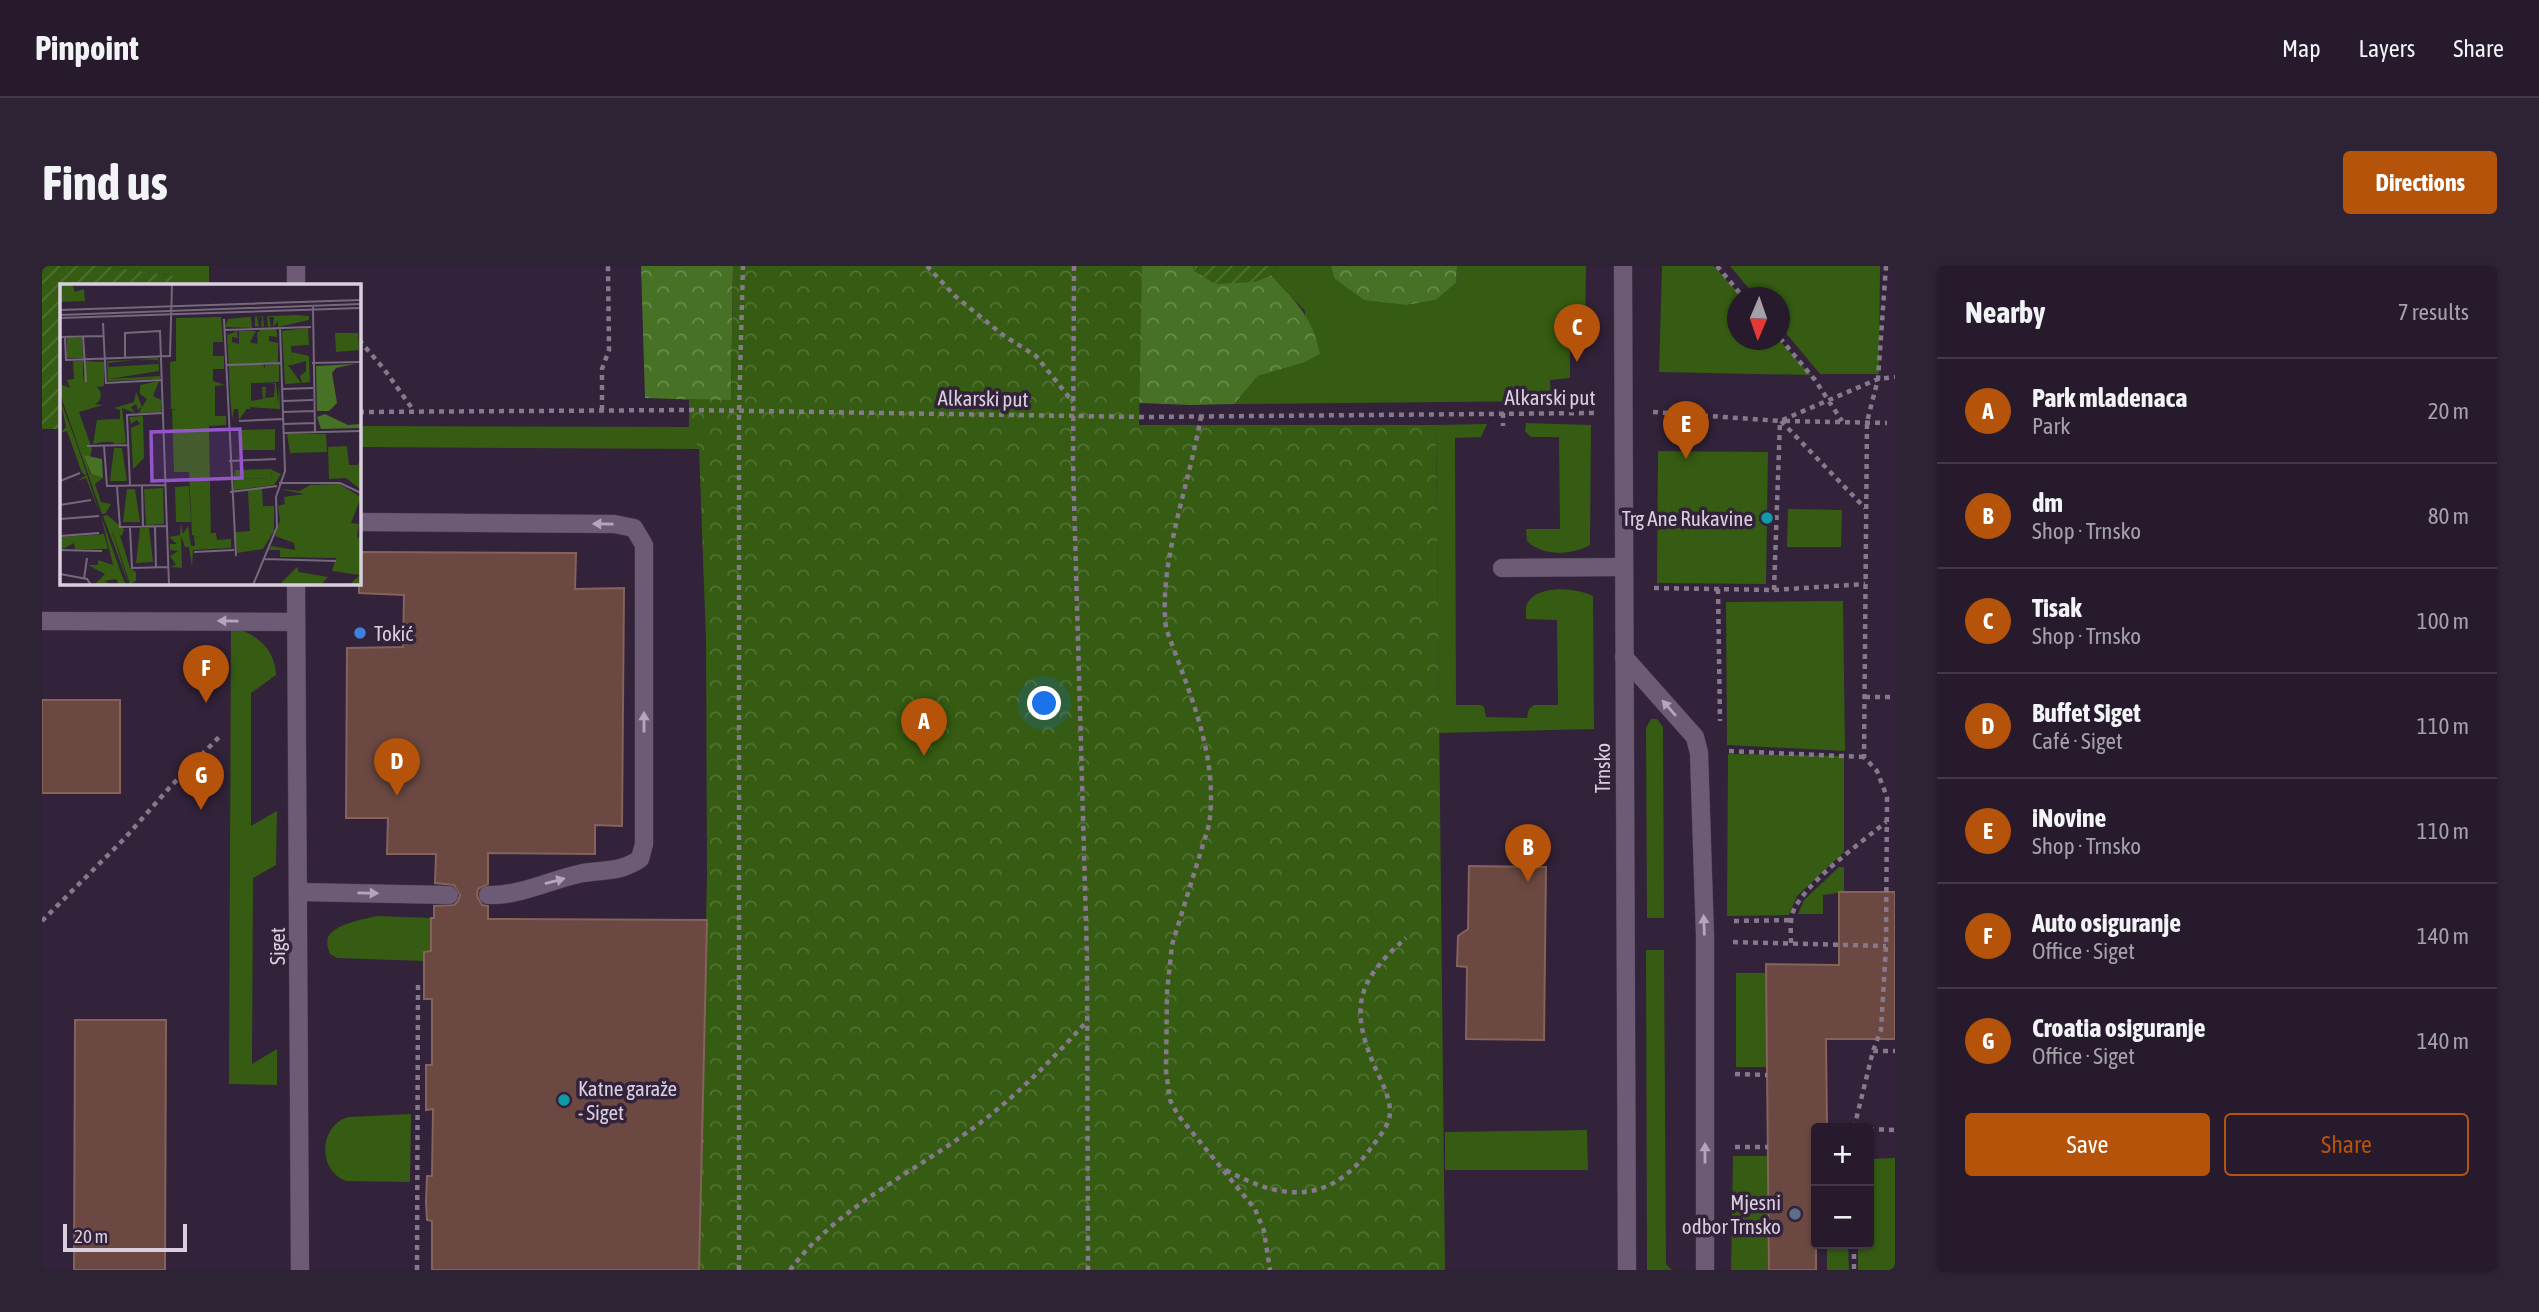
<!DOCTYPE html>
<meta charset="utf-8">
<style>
body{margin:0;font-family:"Asap Condensed",sans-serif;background:#2e2334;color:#f1f3f6}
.controls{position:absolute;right:21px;bottom:21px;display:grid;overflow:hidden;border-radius:7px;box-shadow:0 2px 5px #0004}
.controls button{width:63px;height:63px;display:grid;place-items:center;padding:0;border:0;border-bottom:2px solid #423848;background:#261a2c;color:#f1f3f6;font:35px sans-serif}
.compass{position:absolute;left:1685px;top:21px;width:63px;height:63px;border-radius:50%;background:#261a2c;box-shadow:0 2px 5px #0004;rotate:182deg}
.scale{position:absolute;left:21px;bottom:18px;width:124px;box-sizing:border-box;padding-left:7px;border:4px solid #dacfdf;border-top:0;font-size:19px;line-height:24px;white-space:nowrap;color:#dacfdf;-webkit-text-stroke:5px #32223a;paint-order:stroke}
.you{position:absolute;left:1003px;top:438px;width:24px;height:24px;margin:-18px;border:5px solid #fff;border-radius:50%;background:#1a73e8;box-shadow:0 0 0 10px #1a73e833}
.badge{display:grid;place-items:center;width:46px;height:46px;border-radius:50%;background:#b45309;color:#fff;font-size:23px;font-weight:700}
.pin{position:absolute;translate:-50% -58px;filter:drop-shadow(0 2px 4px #0008)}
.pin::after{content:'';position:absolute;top:37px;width:24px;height:21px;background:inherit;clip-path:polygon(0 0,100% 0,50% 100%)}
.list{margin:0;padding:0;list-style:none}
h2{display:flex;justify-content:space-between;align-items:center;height:91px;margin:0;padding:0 28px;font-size:30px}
h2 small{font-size:23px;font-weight:400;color:#a4a1a9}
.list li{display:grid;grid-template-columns:46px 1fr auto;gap:21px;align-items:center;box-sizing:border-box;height:105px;padding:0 28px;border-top:2px solid #423848}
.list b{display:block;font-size:26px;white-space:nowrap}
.list p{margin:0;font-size:23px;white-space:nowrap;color:#a4a1a9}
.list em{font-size:23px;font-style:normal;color:#a4a1a9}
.actions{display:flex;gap:14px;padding:21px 28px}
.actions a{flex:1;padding:16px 0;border:2px solid #b45309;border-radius:7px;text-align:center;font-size:24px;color:#b45309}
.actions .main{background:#b45309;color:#fff}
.map{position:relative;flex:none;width:1853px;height:1004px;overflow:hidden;border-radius:7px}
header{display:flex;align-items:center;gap:42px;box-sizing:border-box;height:98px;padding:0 35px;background:#261a2c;border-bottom:2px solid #423848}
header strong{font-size:33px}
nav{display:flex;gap:38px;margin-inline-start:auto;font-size:24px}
.intro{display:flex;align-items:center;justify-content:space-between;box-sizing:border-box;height:168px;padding:0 42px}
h1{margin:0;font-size:49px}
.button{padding:18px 32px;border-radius:7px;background:#b45309;color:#fff;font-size:24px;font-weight:700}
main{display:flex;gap:42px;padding:0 42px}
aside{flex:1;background:#261a2c;border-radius:7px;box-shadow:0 2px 5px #0004}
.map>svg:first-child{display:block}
</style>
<header>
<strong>Pinpoint</strong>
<nav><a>Map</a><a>Layers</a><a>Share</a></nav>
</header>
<div class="intro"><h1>Find us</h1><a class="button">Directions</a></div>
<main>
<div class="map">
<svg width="1853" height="1004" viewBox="0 0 1853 1004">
<defs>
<pattern id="forest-crowns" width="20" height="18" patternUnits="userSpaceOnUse" patternTransform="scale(1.75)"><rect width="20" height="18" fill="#477125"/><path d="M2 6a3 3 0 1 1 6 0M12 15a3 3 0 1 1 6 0" fill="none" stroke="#6a8b4f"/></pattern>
<pattern id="park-crowns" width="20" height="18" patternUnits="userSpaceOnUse" patternTransform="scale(1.75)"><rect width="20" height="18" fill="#355c12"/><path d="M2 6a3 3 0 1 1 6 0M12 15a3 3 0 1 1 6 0" fill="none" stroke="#527234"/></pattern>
<pattern id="garden-furrows" width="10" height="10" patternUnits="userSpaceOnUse" patternTransform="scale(1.75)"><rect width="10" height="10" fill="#355c12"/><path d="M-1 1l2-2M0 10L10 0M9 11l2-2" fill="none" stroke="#527234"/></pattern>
</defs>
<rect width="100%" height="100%" fill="#32223a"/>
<path fill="#355c12" d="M 60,0 L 167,0 L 167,19 L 135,19 L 134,10 Z
M 1237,0 L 1289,0 L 1292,12 L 1365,39 L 1394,34 L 1414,17 L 1415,0 L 1544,0 L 1543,80 L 1528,79 L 1528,112 L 1508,114 L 1509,135 L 1192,138 L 1216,110 L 1261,97 L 1263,45 L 1229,9 Z
M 1620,0 L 1672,0 L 1700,31 L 1696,32 L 1696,74 L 1737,74 L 1769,109 L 1617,106 Z
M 1688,0 L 1838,0 L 1837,108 L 1778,108 L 1738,60 L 1738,32 L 1714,31 Z
M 1484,157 L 1549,159 L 1548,279 C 1530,289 1501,291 1485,275 L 1484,263 L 1518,263 L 1517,171 L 1489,171 L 1483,165 Z
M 1445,158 L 1439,171 L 1413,172 L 1414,439 L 1439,439 L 1442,441 L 1444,451 L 1485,452 L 1487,443 L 1492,439 L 1516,439 L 1515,354 L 1484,353 C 1484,347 1483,341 1486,336 C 1498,318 1535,322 1551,330 L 1552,463 L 1397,467 L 1394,159 Z
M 317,160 L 647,161 L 680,201 L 657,183 L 317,181 Z
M 1616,185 L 1726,186 L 1724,318 L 1615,317 Z
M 1746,243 L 1800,244 L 1799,281 L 1745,281 Z
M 1801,335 L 1803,485 L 1685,479 L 1684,336 Z
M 189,362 C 213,365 234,384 234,409 L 209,427 L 209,560 L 235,545 L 234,599 L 211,612 L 210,798 L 235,783 L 235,819 L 187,818 Z
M 1609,453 L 1615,453 L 1621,461 L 1622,652 L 1605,652 L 1604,462 Z
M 1686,488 L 1802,490 L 1802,586 L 1755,630 L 1747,649 L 1685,650 Z
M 1797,601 L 1802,601 L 1802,626 L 1781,629 L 1781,648 L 1756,648 L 1762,634 Z
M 335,650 L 389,652 L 389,685 L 382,686 L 382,695 L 295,692 L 288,688 C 286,683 284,676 286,671 C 292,658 323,653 335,650 Z
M 1604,684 L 1622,684 L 1624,998 L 1630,1004 L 1605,1004 Z
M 1694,707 L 1724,707 L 1725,801 L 1694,801 Z
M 369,848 L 368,916 L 304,915 C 275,904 277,860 306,851 Z
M 1545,864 L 1546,904 L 1403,904 L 1403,866 Z
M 1691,890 L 1726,890 L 1727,1004 L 1689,1004 Z
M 1853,892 L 1853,1004 L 1816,1004 L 1816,978 L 1827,978 L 1827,893 Z
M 1785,978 L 1806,978 L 1807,1004 L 1785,1004 Z"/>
<path fill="url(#forest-crowns)" d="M 599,0 L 691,0 L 689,135 L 603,132 Z
M 1042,0 L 1151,0 L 1152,5 L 1212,16 L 1229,9 C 1255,37 1270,50 1278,88 L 1261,97 L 1216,110 L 1192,138 L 1149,139 L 1097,137 Z
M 1289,0 L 1415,0 L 1414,17 L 1394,34 L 1365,39 L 1322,34 L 1292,12 Z"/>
<path fill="url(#park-crowns)" d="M 691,0 L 1100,0 L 1097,159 L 1394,159 L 1403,1004 L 657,1004 L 665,607 L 664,373 L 657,183 L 647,161 L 647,133 L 689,134 Z"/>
<path fill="url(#garden-furrows)" d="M 0,0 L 60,0 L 135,10 L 135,19 L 19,19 L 19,163 L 0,163 Z
M 1151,0 L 1237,0 L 1229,9 L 1212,16 L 1173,18 L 1152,5 Z"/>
<path fill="#6b4942" stroke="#85625a" stroke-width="2" d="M 317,286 L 534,287 L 533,323 L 582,322 L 580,560 L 553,559 L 553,588 L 446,587 L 446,618 L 436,623 L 435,630 L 440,639 L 446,640 L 446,653 L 665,654 L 657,1004 L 390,1004 L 390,955 L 385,954 L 384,936 L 385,910 L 390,910 L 391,843 L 384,844 L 384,799 L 390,799 L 390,733 L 382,733 L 382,686 L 389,685 L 389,652 L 392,652 L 392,640 L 412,639 L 416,635 L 418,629 L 412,619 L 393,617 L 394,588 L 345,588 L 346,552 L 304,552 L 305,382 L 361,381 L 362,329 L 317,327 Z
M 0,434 L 78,434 L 78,527 L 0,527 Z
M 1427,600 L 1504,601 L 1502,774 L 1424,773 L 1425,701 L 1415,700 L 1416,670 L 1426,663 Z
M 1797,626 L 1853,626 L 1853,773 L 1784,773 L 1785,862 L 1774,862 L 1774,1004 L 1727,1004 L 1724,698 L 1797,699 Z
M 33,754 L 124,754 L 123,1004 L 32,1004 Z"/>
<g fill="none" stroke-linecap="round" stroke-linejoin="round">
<g stroke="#4c3d52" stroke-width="19">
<path id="lane" d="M 317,256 L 572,258 L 592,262 L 602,279 L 602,578 L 598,593 C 576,607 565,603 541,607 C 510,613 479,630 446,629
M 1460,302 L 1582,301
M 1582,391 L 1653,471 L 1657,487 L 1663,670 L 1663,1004
M 257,626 L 407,629"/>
</g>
<g stroke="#4c3d52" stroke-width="19">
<path id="street" d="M 254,0 L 254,19
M 254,317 L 258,1004
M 0,355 L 254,356"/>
</g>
<g stroke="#4c3d52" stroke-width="19">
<path id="secondary" d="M 1581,0 L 1585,1004"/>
</g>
<path stroke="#87798d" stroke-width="4.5" stroke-dasharray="5 5" stroke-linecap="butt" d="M 885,0 L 913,30 L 961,69 L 994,90 L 1031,136
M 1032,0 L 1031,198 L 1045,692 L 1046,1004
M 1675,0 L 1702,32
M 1738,72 L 1773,114 L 1800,155
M 317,74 L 342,103 L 372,145
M 560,144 L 560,103 L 567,84 L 566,0
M 317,146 L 646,144 L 1101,151 L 1553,147
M 1611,146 L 1738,155 L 1836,113 L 1853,111
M 1461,147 L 1461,160
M 1159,150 C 1148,217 1116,296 1124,362 C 1147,427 1177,489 1167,559 L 1130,679 L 1125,726 L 1124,805 L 1128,834 L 1136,849 L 1213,943 L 1222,965 L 1228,1004
M 1739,155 L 1823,242
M 1743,155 L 1845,157
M 1612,322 L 1732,324 L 1823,318
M 1676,323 L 1678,455
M 1732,324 L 1738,155
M 1823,431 L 1853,431
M 1687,485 L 1822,491
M 0,655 L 83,572 L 129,520 L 180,468
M 1692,655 L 1750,654
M 1691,676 L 1844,680
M 1749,677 C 1749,668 1748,658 1750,649 C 1758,620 1820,576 1844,556
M 1831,785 L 1853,785
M 1693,808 L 1725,809
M 1812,862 L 1831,785 L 1839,764 L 1844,680 L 1845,531 L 1835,505 L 1822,491 L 1825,156 L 1836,113 L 1844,0
M 1827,863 L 1853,864
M 1693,881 L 1726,881
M 1184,904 C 1241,935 1287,939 1329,882 C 1337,871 1349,858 1348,844 C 1347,828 1338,813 1332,799 C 1307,740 1316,714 1364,672
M 1812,978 L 1812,1004
M 375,1004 L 376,717
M 697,1004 L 697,145 L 701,0
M 748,1004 C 792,945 861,912 920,870 C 967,838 1008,796 1046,754"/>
<use href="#lane" stroke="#6d5b76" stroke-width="18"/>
<use href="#street" stroke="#6d5b76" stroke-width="18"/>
<use href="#secondary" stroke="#6d5b76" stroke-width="18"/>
</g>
<defs><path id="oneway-solid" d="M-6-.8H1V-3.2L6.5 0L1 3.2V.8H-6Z" transform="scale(1.75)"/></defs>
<g fill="#b4a6ba">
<use href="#oneway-solid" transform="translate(561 258) rotate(-179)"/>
<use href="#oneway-solid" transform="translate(186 355) rotate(-179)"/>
<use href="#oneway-solid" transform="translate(1627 442) rotate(-131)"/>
<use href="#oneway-solid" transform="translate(602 456) rotate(-90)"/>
<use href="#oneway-solid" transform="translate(513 615) rotate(-15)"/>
<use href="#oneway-solid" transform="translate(326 627) rotate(1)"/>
<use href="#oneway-solid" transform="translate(1662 659) rotate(-92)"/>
<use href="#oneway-solid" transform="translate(1663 887) rotate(-90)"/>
</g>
<g fill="#0f9aa8" stroke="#32223a" stroke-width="2.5">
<circle cx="1725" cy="252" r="7"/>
<circle cx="522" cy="834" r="7"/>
</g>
<circle fill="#3f7fe0" stroke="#32223a" stroke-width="2.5" cx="318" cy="367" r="7"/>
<circle fill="#5c6f8a" stroke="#32223a" stroke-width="2.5" cx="1753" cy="948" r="7"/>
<g text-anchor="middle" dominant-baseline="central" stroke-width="7" stroke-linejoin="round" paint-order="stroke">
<g font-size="21" fill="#dacfdf" stroke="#32223a">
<text x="1508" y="131">Alkarski put</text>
<text transform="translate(941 132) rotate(1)">Alkarski put</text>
<text transform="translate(1560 502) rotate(-90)">Trnsko</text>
<text transform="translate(235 680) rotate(-90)">Siget</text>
</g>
<g font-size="21" fill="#dacfdf" stroke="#32223a" text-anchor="end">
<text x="1711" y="252">Trg Ane Rukavine</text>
<text x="332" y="367" text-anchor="start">Tokić</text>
<text x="536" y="822" text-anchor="start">Katne garaže<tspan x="536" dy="24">- Siget</tspan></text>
<text x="1739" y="936">Mjesni<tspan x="1739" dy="24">odbor Trnsko</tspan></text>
</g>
</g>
<g transform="translate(18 18)">
<rect width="301" height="301" fill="#32223a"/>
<path d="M 0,0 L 12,0 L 15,8 L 24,5 L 25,17 L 0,18 ZM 236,31 L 249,32 L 249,36 L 218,43 L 218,37 L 213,43 L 214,33 L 209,33 L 211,42 L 208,43 L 207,32 L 203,33 L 204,42 L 201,43 L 202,33 L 197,33 L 199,42 L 195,43 L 195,33 L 191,33 L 192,44 L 165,43 L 168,35 L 188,33 ZM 248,44 L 249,61 L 231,62 L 232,81 L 228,81 L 241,99 L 225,100 L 222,47 ZM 202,45 L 216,45 L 217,49 L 217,53 L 209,52 L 209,57 L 218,59 L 218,78 L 203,80 L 205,85 L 205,81 L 219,80 L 219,98 L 191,99 L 191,117 L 203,115 L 202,103 L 206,103 L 205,114 L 214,113 L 215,100 L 210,100 L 216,99 L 218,119 L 219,100 L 220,125 L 188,123 L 179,136 L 178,125 L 174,125 L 172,136 L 167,51 L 177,47 L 178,54 L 172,53 L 172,58 L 179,60 L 179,47 L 196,47 L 190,58 L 198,61 L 197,49 ZM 7,54 L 22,54 L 23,74 L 7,74 ZM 76,75 L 98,74 L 99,87 L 49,95 L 100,92 L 100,95 L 48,97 L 47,77 L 48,77 L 74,76 L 48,79 L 49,83 L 98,80 L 99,76 ZM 13,77 L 23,77 L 23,98 L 26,77 L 44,78 L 44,102 L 27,104 L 27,119 L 43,121 L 19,128 L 32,165 L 30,173 L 25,171 L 30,190 L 43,194 L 35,200 L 41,218 L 51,220 L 45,230 L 42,230 L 0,110 L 0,100 L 10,104 L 7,96 L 14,95 ZM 99,97 L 93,112 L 101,116 L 101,128 L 79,129 L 82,123 L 78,126 L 76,120 L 71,123 L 75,129 L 62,124 L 66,159 L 54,160 L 53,156 L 33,160 L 37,136 L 60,135 L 60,126 L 54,124 L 74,118 L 76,108 L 82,123 L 87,115 L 80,110 L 80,101 ZM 0,115 L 16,158 L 40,230 L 26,194 L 17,197 L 26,191 L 22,189 L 7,147 L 0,149 L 6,143 ZM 83,132 L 84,174 L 73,185 L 71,144 L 80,140 L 77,136 L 71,140 L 69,133 ZM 227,150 L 266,150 L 267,168 L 230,169 ZM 287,162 L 289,181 L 298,181 L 301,173 L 301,206 L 286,194 L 269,195 L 268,163 ZM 212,186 L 221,190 L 214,201 L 174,206 L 174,187 L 176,194 L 211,195 ZM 279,200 L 301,213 L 291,239 L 299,240 L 297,253 L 301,254 L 301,298 L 299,301 L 289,301 L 300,291 L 272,287 L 276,274 L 220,273 L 220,266 L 209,266 L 211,262 L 235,266 L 234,259 L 215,252 L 220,236 L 218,222 L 225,220 L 224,213 L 244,210 L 219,205 L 240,207 L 250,201 ZM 47,231 L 64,245 L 62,252 L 52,247 L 69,301 L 43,232 ZM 41,232 L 61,289 L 66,301 L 59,301 L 56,295 L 44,297 L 53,301 L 34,301 L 45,290 L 28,281 L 38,281 L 38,276 L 53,281 ZM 121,240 L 123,250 L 128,242 L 131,262 L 135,262 L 134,252 L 151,256 L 151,249 L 156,249 L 157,256 L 171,255 L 171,264 L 133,266 L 132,283 L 129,263 L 125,263 L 121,252 L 122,284 L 110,283 L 116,281 L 110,272 L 118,267 L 110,266 L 110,260 L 117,260 L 109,253 L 120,251 ZM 237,283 L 239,288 L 268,293 L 261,301 L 219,301 Z" fill="#355c12"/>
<path d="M 295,80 L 276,84 L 272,89 L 277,119 L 269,127 L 257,127 L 256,82 ZM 265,130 L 288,141 L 301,140 L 301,144 L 261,145 L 257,133 ZM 24,171 L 42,175 L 43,194 L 31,190 Z" fill="#477125"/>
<path d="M 161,33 L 163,58 L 153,58 L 153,72 L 164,72 L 164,85 L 153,85 L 153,97 L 165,101 L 155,102 L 155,132 L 166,132 L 166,141 L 149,142 L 151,256 L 147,256 L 132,251 L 129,188 L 114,188 L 112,126 L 116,125 L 111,125 L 110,78 L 116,77 L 116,34 ZM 275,49 L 298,49 L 299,66 L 276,68 ZM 217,59 L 218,78 L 170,80 L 169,60 ZM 216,89 L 216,98 L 189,99 L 190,125 L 171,124 L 169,91 ZM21 111a10 10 0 1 1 20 0a10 10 0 1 1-20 0ZM 63,135 L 64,159 L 36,157 L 37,136 ZM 215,145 L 215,166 L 182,166 L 182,146 ZM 54,164 L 62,164 L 67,197 L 50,197 ZM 103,204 L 104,240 L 86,241 L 84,205 ZM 202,204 L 203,222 L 214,222 L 214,247 L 203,265 L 177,269 L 175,248 L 190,247 L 188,206 ZM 67,205 L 75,205 L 80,238 L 63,238 ZM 80,244 L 89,244 L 93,278 L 76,279 Z" fill="#355c12"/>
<path d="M 231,68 L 249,72 L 250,98 L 242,99 L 240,92 L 246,87 L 246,77 L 232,81 ZM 212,185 L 211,195 L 176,194 L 175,186 ZM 129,202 L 131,238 L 116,238 L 115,203 ZM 58,245 L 70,284 L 76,288 L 76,297 L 70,300 L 52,246 ZM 44,250 L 48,265 L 15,265 L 14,259 L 3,265 L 0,260 L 0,253 Z" fill="#355c12"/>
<path fill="none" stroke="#75677c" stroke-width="2" d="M 253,23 L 255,148M 0,26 L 301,16M 0,31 L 301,20M 0,34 L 301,24M 164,35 L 176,272M 43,39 L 46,99 L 102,96M 164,46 L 251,43M 23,52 L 26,98M 0,53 L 44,52M 5,53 L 6,76 L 110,72 L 112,0M 65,74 L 65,49 L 100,47 L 109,301M 252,79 L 301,78M 166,81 L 222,79M 222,105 L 253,104M 223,117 L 253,116M 223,128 L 254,127M 179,137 L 223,135M 224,140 L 254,139M 224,149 L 301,147M 27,162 L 68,161M 44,162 L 47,202 L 106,201M 169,177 L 216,175M 0,197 L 20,189M 219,199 L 280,199 L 301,209M 70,202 L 67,131 L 103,129M 82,202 L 83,243M 57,203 L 60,243 L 107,242M 170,208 L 217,202M 0,221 L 31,216M 0,235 L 39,232M 95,242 L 96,284M 70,244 L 72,284 L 109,283M 0,252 L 39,249M 0,266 L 42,267M 134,268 L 174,266M 204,275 L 276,277M 0,290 L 27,295 L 31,301M 24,295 L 27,274M 193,301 L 217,243 L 216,213 L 225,187 L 220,44"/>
<path fill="#9355c7" fill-opacity="0.15" stroke="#9355c7" stroke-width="3.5" d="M 180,145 L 182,194 L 92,197 L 91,148 Z"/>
<rect width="301" height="301" fill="none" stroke="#dacfdf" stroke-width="3.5"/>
</g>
</svg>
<div class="controls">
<button>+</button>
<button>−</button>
</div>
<svg class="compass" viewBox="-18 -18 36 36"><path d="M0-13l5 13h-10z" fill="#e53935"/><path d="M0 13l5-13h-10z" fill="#a4a1a9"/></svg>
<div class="scale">20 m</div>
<div class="you"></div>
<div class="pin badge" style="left:882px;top:490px">A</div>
<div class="pin badge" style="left:1486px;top:616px">B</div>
<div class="pin badge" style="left:1535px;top:96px">C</div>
<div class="pin badge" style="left:355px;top:530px">D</div>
<div class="pin badge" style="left:1644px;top:193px">E</div>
<div class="pin badge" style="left:164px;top:437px">F</div>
<div class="pin badge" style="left:159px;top:544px">G</div>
</div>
<aside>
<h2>Nearby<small>7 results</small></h2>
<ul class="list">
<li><span class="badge">A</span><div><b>Park mladenaca</b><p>Park</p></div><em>20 m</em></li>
<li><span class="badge">B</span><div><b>dm</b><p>Shop · Trnsko</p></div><em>80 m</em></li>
<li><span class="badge">C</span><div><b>Tisak</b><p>Shop · Trnsko</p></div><em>100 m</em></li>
<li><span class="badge">D</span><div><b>Buffet Siget</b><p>Café · Siget</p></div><em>110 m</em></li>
<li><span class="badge">E</span><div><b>iNovine</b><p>Shop · Trnsko</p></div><em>110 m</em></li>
<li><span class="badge">F</span><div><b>Auto osiguranje</b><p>Office · Siget</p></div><em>140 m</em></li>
<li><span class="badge">G</span><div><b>Croatia osiguranje</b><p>Office · Siget</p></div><em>140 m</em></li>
</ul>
<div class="actions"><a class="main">Save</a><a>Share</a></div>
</aside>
</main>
